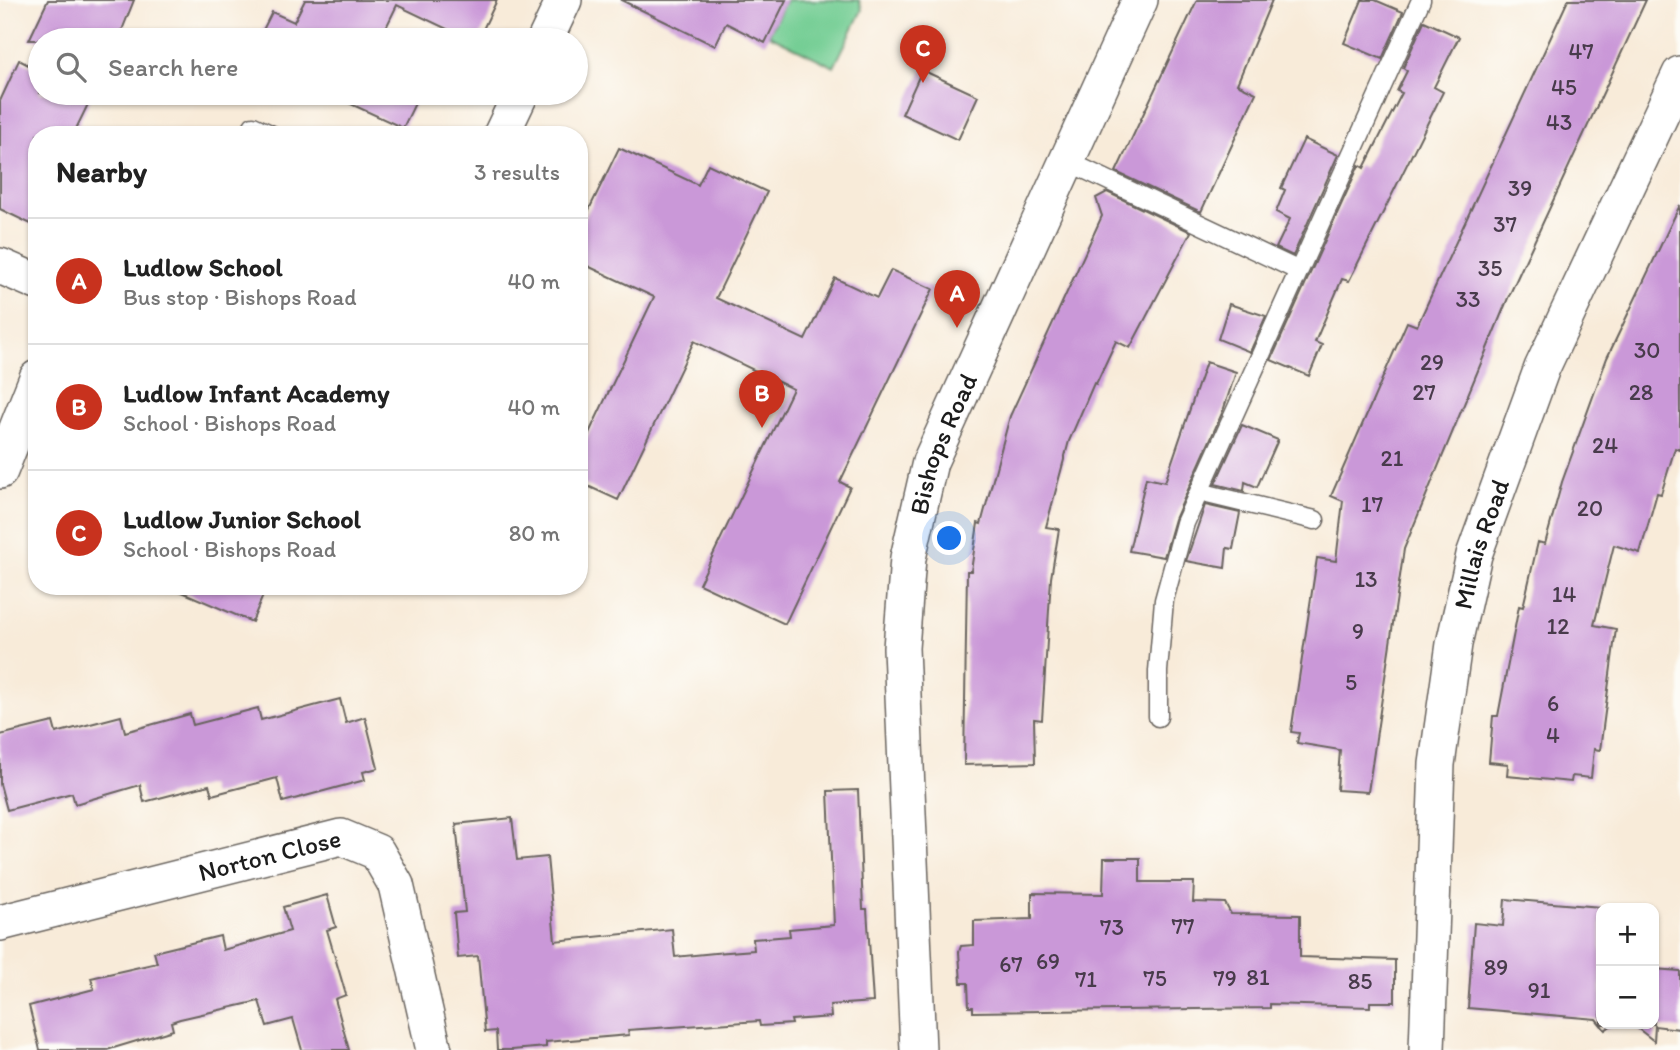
<!DOCTYPE html>
<meta charset="utf-8">
<style>
body{margin:0;font-family:Itim,sans-serif;background:#f6f6f6;color:#222}
.controls{position:absolute;right:21px;bottom:21px;display:grid;overflow:hidden;border-radius:14px;box-shadow:0 2px 5px #0004}
.controls button{width:63px;height:63px;display:grid;place-items:center;padding:0;border:0;border-bottom:2px solid #e0e0e0;background:#fff;color:#222;font:35px sans-serif}
.you{position:absolute;left:950px;top:539px;width:24px;height:24px;margin:-18px;border:5px solid #fff;border-radius:50%;background:#1a73e8;box-shadow:0 0 0 10px #1a73e833}
.badge{display:grid;place-items:center;width:46px;height:46px;border-radius:50%;background:#c8321e;color:#fff;font-size:23px;font-weight:700}
.pin{position:absolute;translate:-50% -58px;filter:drop-shadow(0 2px 4px #0008)}
.pin::after{content:'';position:absolute;top:37px;width:24px;height:21px;background:inherit;clip-path:polygon(0 0,100% 0,50% 100%)}
.list{margin:0;padding:0;list-style:none}
h2{display:flex;justify-content:space-between;align-items:center;height:91px;margin:0;padding:0 28px;font-size:30px}
h2 small{font-size:23px;font-weight:400;color:#767676}
.list li{display:grid;grid-template-columns:46px 1fr auto;gap:21px;align-items:center;box-sizing:border-box;height:126px;padding:0 28px;border-top:2px solid #e0e0e0}
.list b{display:block;font-size:26px;white-space:nowrap}
.list p{margin:0;font-size:23px;white-space:nowrap;color:#767676}
.list em{font-size:23px;font-style:normal;color:#767676}
.icon{flex:none;width:38px;height:38px;fill:none;stroke:currentColor;stroke-width:2;stroke-linecap:round;stroke-linejoin:round}
.map{position:relative;flex:none;width:1680px;height:1050px;overflow:hidden}
.search{position:absolute;background:#fff;box-shadow:0 2px 5px #0004;left:28px;top:28px;width:560px;height:77px;display:flex;align-items:center;gap:18px;box-sizing:border-box;padding:0 24px;border-radius:38px;color:#767676;font-size:26px}
.panel{position:absolute;background:#fff;box-shadow:0 2px 5px #0004;left:28px;top:126px;width:560px;height:469px;border-radius:28px}
.map>svg:first-child{display:block}
</style>
<div class="map">
<svg width="1680" height="1050" viewBox="0 0 1680 1050">
<rect width="100%" height="100%" fill="#fdfcf7"/>
<filter id="ink" filterUnits="userSpaceOnUse"><feTurbulence type="fractalNoise" baseFrequency=".0143" numOctaves="2"/><feDisplacementMap in="SourceGraphic" scale="14" xChannelSelector="R" yChannelSelector="G"/><feConvolveMatrix kernelMatrix="1 2 1 2 8 2 1 2 1" color-interpolation-filters="sRGB"/></filter>
<filter id="wash" filterUnits="userSpaceOnUse"><feTurbulence type="fractalNoise" baseFrequency=".00686" numOctaves="4" result="noise"/><feDisplacementMap in="SourceGraphic" scale="28" xChannelSelector="R" yChannelSelector="G"/><feGaussianBlur stdDeviation="1.57" result="paint"/><feColorMatrix in="noise" values="0 0 0 0 0 0 0 0 0 0 0 0 0 0 0 0 0 1.4 0 .05"/><feComposite in="paint" operator="in"/></filter>
<g filter="url(#wash)">
<rect width="100%" height="100%" fill="#f8ebd9"/>
<path fill="#74ce94" stroke="#487558" stroke-width="2" d="M 786,0 L 859,0 L 862,10 L 834,67 L 769,35 Z"/>
<g id="blocks">
<path fill="#ca98d8" d="M 48,0 L 134,0 L 118,40 L 29,40 Z
M 305,0 L 497,0 L 478,40 L 470,40 L 397,5 L 380,40 L 258,40 L 272,12 L 294,22 Z
M 621,0 L 786,0 L 765,43 L 726,23 L 715,46 Z
M 1197,0 L 1272,0 L 1237,84 L 1256,93 L 1201,212 L 1116,172 Z
M 1362,0 L 1375,0 L 1403,12 L 1382,59 L 1344,43 Z
M 1568,0 L 1646,0 L 1508,298 L 1404,549 L 1368,792 L 1337,790 L 1340,750 L 1297,743 L 1299,733 L 1291,732 L 1317,558 L 1336,561 L 1343,501 L 1331,496 L 1407,322 L 1417,326 Z
M 1424,21 L 1459,37 L 1434,87 L 1443,92 L 1349,281 L 1342,279 L 1315,342 L 1322,345 L 1309,376 L 1271,360 L 1359,165 L 1364,168 L 1402,93 L 1397,91 L 1407,71 L 1403,68 Z
M 19,60 L 40,71 L 40,93 L 86,93 L 92,96 L 73,135 L 37,135 L 37,227 L 0,209 L 0,101 Z
M 922,70 L 978,96 L 958,140 L 902,114 Z
M 327,93 L 420,93 L 403,128 Z
M 1304,139 L 1338,155 L 1293,256 L 1276,248 L 1290,219 L 1276,212 L 1285,190 L 1281,188 Z
M 619,148 L 698,185 L 708,164 L 767,192 L 716,298 L 805,340 L 835,278 L 877,298 L 891,270 L 933,289 L 840,482 L 850,487 L 785,624 L 699,584 L 793,389 L 694,341 L 618,500 L 579,482 L 579,454 L 654,297 L 579,262 L 579,230 Z
M 1107,192 L 1191,232 L 1130,348 L 1116,341 L 1096,384 L 1094,383 L 1069,441 L 1046,527 L 1059,529 L 1051,578 L 1042,720 L 1034,719 L 1035,763 L 964,765 L 967,571 L 971,571 L 978,523 L 981,524 L 1010,416 L 1102,216 L 1096,198 Z
M 1680,205 L 1680,450 L 1675,448 L 1661,494 L 1657,493 L 1640,553 L 1614,545 L 1594,625 L 1616,629 L 1600,750 L 1594,749 L 1591,778 L 1572,776 L 1571,782 L 1507,776 L 1508,764 L 1489,762 L 1493,716 L 1498,716 L 1519,606 L 1523,607 L 1538,542 L 1545,544 L 1562,482 L 1607,358 Z
M 1229,304 L 1266,316 L 1250,352 L 1218,339 Z
M 1206,362 L 1236,372 L 1223,411 L 1175,519 L 1164,557 L 1129,551 L 1146,478 L 1165,482 Z
M 1242,425 L 1278,440 L 1257,487 L 1245,482 L 1244,491 L 1215,484 Z
M 1205,505 L 1240,513 L 1233,549 L 1227,548 L 1225,568 L 1186,561 Z
M 168,586 L 267,586 L 252,622 Z
M 340,699 L 346,723 L 365,717 L 378,768 L 363,772 L 365,780 L 283,802 L 277,778 L 212,795 L 209,785 L 144,802 L 140,785 L 75,804 L 72,793 L 7,810 L 0,784 L 0,735 L 53,722 L 56,733 L 121,716 L 125,732 L 190,714 L 193,725 L 258,708 L 261,720 Z
M 858,790 L 863,909 L 867,909 L 873,1002 L 830,1005 L 831,1017 L 791,1020 L 792,1024 L 760,1026 L 759,1021 L 628,1030 L 629,1035 L 546,1042 L 546,1047 L 511,1050 L 497,1050 L 496,1031 L 485,1032 L 478,956 L 458,958 L 454,913 L 465,912 L 456,824 L 512,818 L 517,860 L 547,857 L 555,941 L 672,929 L 675,957 L 715,953 L 754,950 L 753,939 L 790,936 L 789,929 L 834,925 L 828,791 Z
M 1104,858 L 1140,858 L 1140,882 L 1194,882 L 1193,902 L 1225,903 L 1231,914 L 1300,915 L 1300,957 L 1395,960 L 1395,1002 L 1370,1002 L 1370,1007 L 1270,1004 L 1270,1008 L 973,1012 L 973,1007 L 969,1007 L 968,983 L 961,983 L 959,952 L 961,946 L 974,945 L 974,921 L 1032,919 L 1032,893 L 1103,894 Z
M 327,895 L 336,927 L 327,930 L 346,995 L 335,999 L 349,1050 L 302,1050 L 293,1019 L 267,1026 L 259,1001 L 180,1019 L 171,1022 L 173,1030 L 107,1050 L 40,1050 L 29,1006 L 94,989 L 91,978 L 157,963 L 154,952 L 220,936 L 223,950 L 290,931 L 283,907 Z
M 1505,899 L 1601,907 L 1601,1024 L 1613,1024 L 1605,1030 L 1596,1019 L 1468,1008 L 1474,923 L 1503,926 Z
M 1654,969 L 1680,971 L 1680,1029 L 1655,1026 L 1654,1041 L 1632,1024 L 1654,1024 Z"/>
</g>
</g>
<g filter="url(#ink)">
<use href="#blocks" fill-opacity="0" stroke="#69645e" stroke-width="2"/>
<g fill="none" stroke-linecap="round" stroke-linejoin="round">
<g stroke="#69645e" stroke-width="21">
<path id="lane" d="M 253,126 L 272,135
M 1067,161 L 1297,270
M 1199,492 L 1315,520
M 1158,717 L 1158,671 L 1164,600 L 1185,523 L 1421,0"/>
</g>
<g stroke="#69645e" stroke-width="38">
<g id="street">
<path d="M 545,40 L 564,0"/>
<path d="M 501,135 L 521,93"/>
<path d="M 0,266 L 37,282"/>
<path d="M 0,471 L 37,378"/>
<path id="s1" d="M 0,923 L 341,837 L 377,852 L 396,885 L 434,1050"/>
<path id="s2" d="M 918,1050 L 901,648 L 908,558 L 930,462 L 1140,0"/>
<path id="s3" d="M 1427,1050 L 1437,764 L 1454,644 L 1474,555 L 1542,368 L 1680,74"/>
</g>
</g>
<use href="#lane" stroke="#fff" stroke-width="18"/>
<use href="#street" stroke="#fff" stroke-width="35"/>
</g>
</g>
<g text-anchor="middle" dominant-baseline="central" stroke-width="7" stroke-linejoin="round" paint-order="stroke">
<g font-size="23" fill="#483b4b">
<text x="1581" y="51">47</text>
<text x="1564" y="87">45</text>
<text x="1559" y="122">43</text>
<text x="1520" y="188">39</text>
<text x="1505" y="224">37</text>
<text x="1490" y="268">35</text>
<text x="1468" y="299">33</text>
<text x="1647" y="350">30</text>
<text x="1432" y="362">29</text>
<text x="1424" y="392">27</text>
<text x="1641" y="392">28</text>
<text x="1605" y="445">24</text>
<text x="1392" y="458">21</text>
<text x="1372" y="504">17</text>
<text x="1590" y="508">20</text>
<text x="1366" y="579">13</text>
<text x="1564" y="594">14</text>
<text x="1558" y="626">12</text>
<text x="1358" y="631">9</text>
<text x="1351" y="682">5</text>
<text x="1553" y="703">6</text>
<text x="1553" y="735">4</text>
<text x="1183" y="926">77</text>
<text x="1112" y="927">73</text>
<text x="1048" y="961">69</text>
<text x="1011" y="964">67</text>
<text x="1496" y="967">89</text>
<text x="1258" y="977">81</text>
<text x="1155" y="978">75</text>
<text x="1225" y="978">79</text>
<text x="1086" y="979">71</text>
<text x="1360" y="981">85</text>
<text x="1539" y="990">91</text>
</g>
<g font-size="26" fill="#1c1c1c" stroke="#fdfcf7">
<text stroke="none"><textPath href="#s2" startOffset="612">Bishops Road</textPath></text>
<text stroke="none"><textPath href="#s3" startOffset="511">Millais Road</textPath></text>
<text stroke="none"><textPath href="#s1" startOffset="278">Norton Close</textPath></text>
</g>
</g>
</svg>
<div class="controls">
<button>+</button>
<button>−</button>
</div>
<div class="you"></div>
<div class="pin badge" style="left:957px;top:328px">A</div>
<div class="pin badge" style="left:762px;top:428px">B</div>
<div class="pin badge" style="left:923px;top:83px">C</div>
<div class="search"><svg class="icon" aria-label="search" viewBox="0 0 24 24"><circle cx="10" cy="10" r="6"/><path d="M15 15l6 6"/></svg>Search here</div>
<section class="panel">
<h2>Nearby<small>3 results</small></h2>
<ul class="list">
<li><span class="badge">A</span><div><b>Ludlow School</b><p>Bus stop · Bishops Road</p></div><em>40 m</em></li>
<li><span class="badge">B</span><div><b>Ludlow Infant Academy</b><p>School · Bishops Road</p></div><em>40 m</em></li>
<li><span class="badge">C</span><div><b>Ludlow Junior School</b><p>School · Bishops Road</p></div><em>80 m</em></li>
</ul>
</section>
</div>
